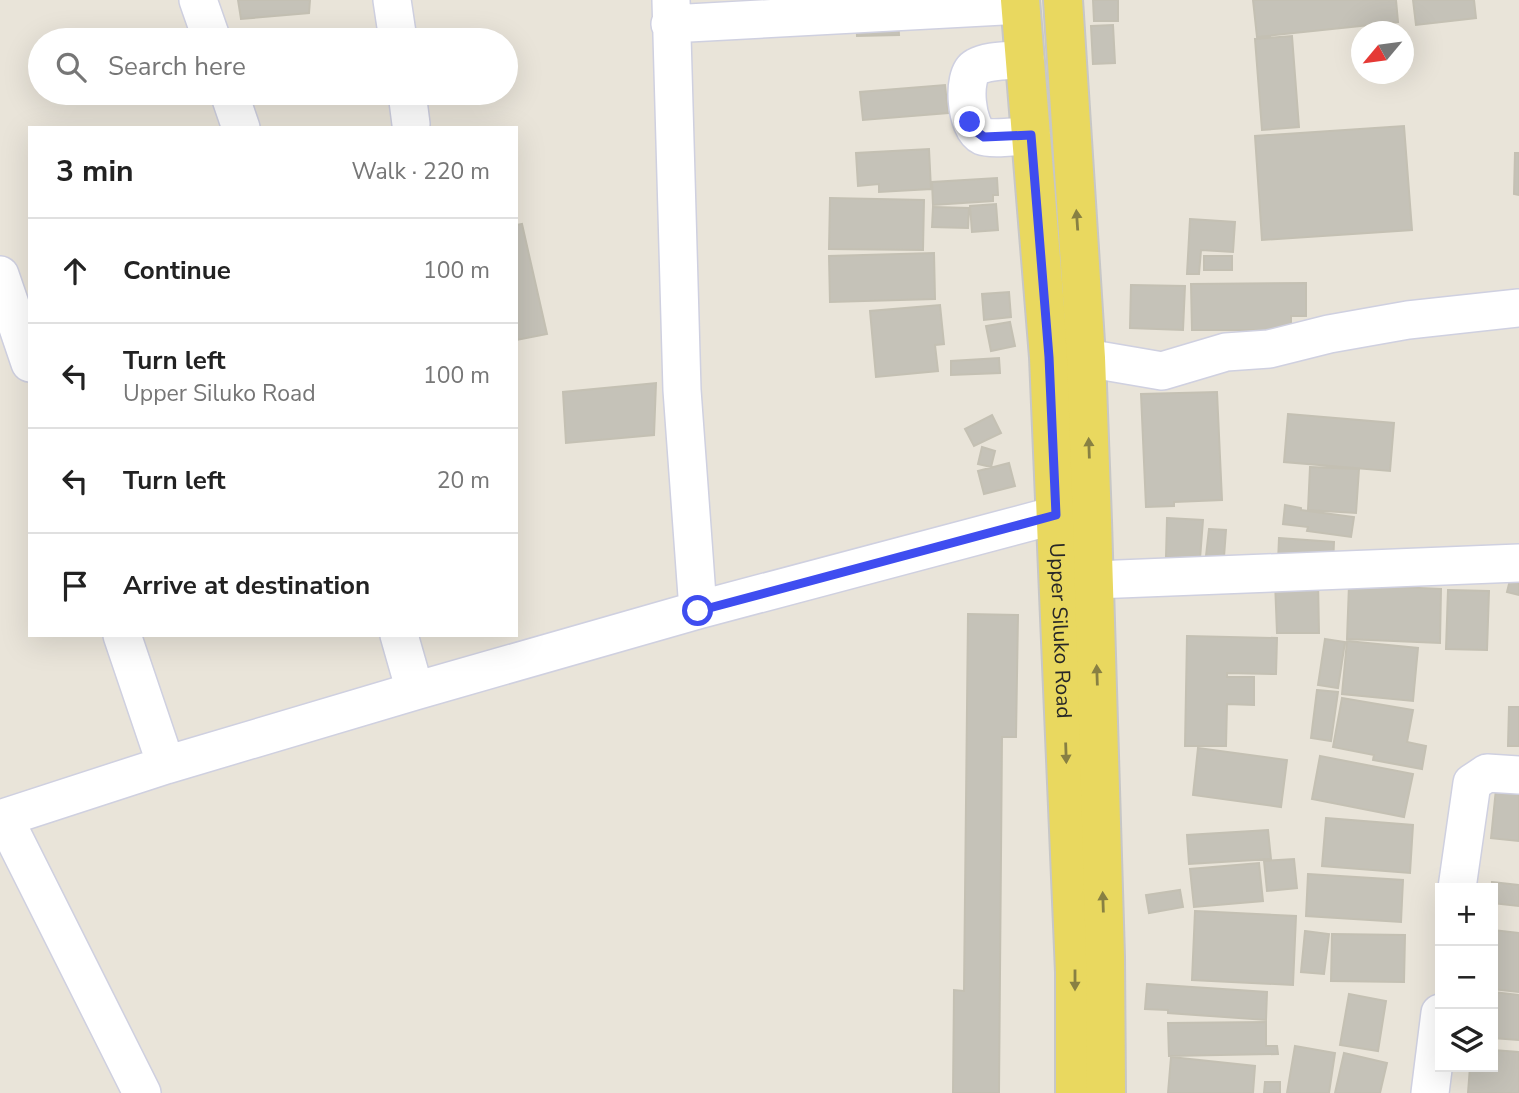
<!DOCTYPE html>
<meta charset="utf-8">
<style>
body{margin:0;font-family:"Nunito Sans",sans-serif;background:#f2f2f2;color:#222}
.controls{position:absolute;right:21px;bottom:21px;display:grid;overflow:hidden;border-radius:0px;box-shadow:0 7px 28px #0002}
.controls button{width:63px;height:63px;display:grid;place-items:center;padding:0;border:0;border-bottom:2px solid #e0e0e0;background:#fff;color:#222;font:35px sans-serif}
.compass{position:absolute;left:1351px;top:21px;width:63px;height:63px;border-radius:50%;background:#fff;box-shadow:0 7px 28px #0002;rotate:241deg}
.stop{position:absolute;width:21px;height:21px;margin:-16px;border:5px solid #3f4df0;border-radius:50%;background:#fff}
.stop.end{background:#3f4df0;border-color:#fff;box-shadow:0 2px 7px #0008}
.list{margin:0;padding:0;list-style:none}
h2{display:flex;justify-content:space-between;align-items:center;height:91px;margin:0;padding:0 28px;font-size:30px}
h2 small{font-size:23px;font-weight:400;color:#767676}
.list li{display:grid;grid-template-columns:46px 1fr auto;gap:21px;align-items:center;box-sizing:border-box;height:105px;padding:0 28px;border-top:2px solid #e0e0e0}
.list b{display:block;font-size:26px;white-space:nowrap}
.list p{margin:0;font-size:23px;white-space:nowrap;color:#767676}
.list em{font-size:23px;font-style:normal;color:#767676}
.icon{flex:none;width:38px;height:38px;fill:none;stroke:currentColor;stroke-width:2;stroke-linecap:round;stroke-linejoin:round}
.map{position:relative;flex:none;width:1519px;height:1093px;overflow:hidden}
.search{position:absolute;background:#fff;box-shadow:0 7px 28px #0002;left:28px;top:28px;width:490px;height:77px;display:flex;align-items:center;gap:18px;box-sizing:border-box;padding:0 24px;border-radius:38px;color:#767676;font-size:26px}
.panel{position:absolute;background:#fff;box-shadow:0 7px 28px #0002;left:28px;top:126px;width:490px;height:511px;border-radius:0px}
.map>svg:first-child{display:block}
</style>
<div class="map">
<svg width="1519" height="1093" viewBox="0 0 1519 1093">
<rect width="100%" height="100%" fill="#e9e4d9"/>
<path fill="#c5c2b8" stroke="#c4c0b3" stroke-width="2" d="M 238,0 L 310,0 L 309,13 L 241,19 Z
M 1093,0 L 1118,0 L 1118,21 L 1094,21 Z
M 1253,0 L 1396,0 L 1398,22 L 1257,37 Z
M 1413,0 L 1474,0 L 1476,18 L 1416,25 Z
M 856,19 L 898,19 L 899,35 L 857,36 Z
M 1113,25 L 1115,63 L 1093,64 L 1091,26 Z
M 1292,36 L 1299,127 L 1262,130 L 1255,39 Z
M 945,85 L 948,113 L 863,120 L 860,92 Z
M 1404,126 L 1412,230 L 1262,240 L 1255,136 Z
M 929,149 L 931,189 L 879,192 L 879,184 L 858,186 L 856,153 Z
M 1515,153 L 1519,153 L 1519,195 L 1514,194 Z
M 997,178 L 998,195 L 993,195 L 993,201 L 933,205 L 932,182 Z
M 830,198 L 924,200 L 923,250 L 829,249 Z
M 996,204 L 998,230 L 972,232 L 970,206 Z
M 933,207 L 969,208 L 968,228 L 932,227 Z
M 1190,219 L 1235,222 L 1233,252 L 1201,250 L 1199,274 L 1187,274 Z
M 522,224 L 547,334 L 516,340 L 516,225 Z
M 934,253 L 935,299 L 830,302 L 829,256 Z
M 1204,256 L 1232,256 L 1232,270 L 1204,270 Z
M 1306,283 L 1306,316 L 1291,316 L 1291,330 L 1192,330 L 1191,284 Z
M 1131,285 L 1185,286 L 1183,330 L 1130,328 Z
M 1009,292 L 1011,317 L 984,320 L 982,294 Z
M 940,305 L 944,344 L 935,345 L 938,371 L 876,377 L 870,311 Z
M 1010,322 L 1015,346 L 991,351 L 986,326 Z
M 999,358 L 1000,373 L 951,375 L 951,361 Z
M 656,383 L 654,435 L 566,443 L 563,392 Z
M 1217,392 L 1222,500 L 1174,502 L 1174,506 L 1146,507 L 1141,394 Z
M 1288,414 L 1394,423 L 1390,471 L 1284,462 Z
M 992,415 L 1001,433 L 974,446 L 965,429 Z
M 982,447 L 995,451 L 991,467 L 978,464 Z
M 1009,463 L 1015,486 L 984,494 L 978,471 Z
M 1310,467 L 1359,469 L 1356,513 L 1308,510 Z
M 1285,505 L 1301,508 L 1301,510 L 1354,517 L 1351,537 L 1307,531 L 1308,527 L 1283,524 Z
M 1167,518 L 1203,520 L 1200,559 L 1166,557 Z
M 1209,529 L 1226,530 L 1224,557 L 1206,556 Z
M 1279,538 L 1334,542 L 1333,565 L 1278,562 Z
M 1512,572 L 1519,574 L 1519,595 L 1507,592 Z
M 1318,580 L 1319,633 L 1277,633 L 1275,581 Z
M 1349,585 L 1441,589 L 1440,643 L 1347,639 Z
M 1448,590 L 1489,591 L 1487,650 L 1446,649 Z
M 968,614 L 1018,615 L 1016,737 L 1002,737 L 999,1093 L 953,1093 L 954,990 L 964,991 Z
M 1187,636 L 1277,638 L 1276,674 L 1227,673 L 1227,677 L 1254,677 L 1254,705 L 1227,704 L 1226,746 L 1185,746 Z
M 1325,639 L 1345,642 L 1338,688 L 1318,685 Z
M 1347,641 L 1418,648 L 1413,701 L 1342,694 Z
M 1317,690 L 1338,692 L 1331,741 L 1311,738 Z
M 1342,698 L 1413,710 L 1407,742 L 1426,746 L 1422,769 L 1373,760 L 1374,755 L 1333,747 Z
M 1509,707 L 1519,707 L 1519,746 L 1508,746 Z
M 1198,748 L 1287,760 L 1281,807 L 1193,795 Z
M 1320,756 L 1413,774 L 1404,817 L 1312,799 Z
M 1496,789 L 1519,791 L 1519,841 L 1491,838 Z
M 1326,818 L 1413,825 L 1410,873 L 1322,866 Z
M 1268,830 L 1271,859 L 1189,864 L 1187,835 Z
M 1294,859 L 1297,888 L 1267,891 L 1264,861 Z
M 1259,863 L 1263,901 L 1194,907 L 1190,869 Z
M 1308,874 L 1403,880 L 1401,922 L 1306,916 Z
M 1492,882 L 1519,885 L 1519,906 L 1493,903 Z
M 1180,890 L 1183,907 L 1149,913 L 1146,895 Z
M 1195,911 L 1296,916 L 1293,985 L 1192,980 Z
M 1493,930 L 1519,933 L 1519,992 L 1493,989 Z
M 1305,931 L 1329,934 L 1324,974 L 1301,972 Z
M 1332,934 L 1405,935 L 1404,982 L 1331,981 Z
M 1147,984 L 1267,992 L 1266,1020 L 1168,1013 L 1168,1010 L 1145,1009 Z
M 1493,992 L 1519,995 L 1519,1040 L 1493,1038 Z
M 1349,994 L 1386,1001 L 1378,1051 L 1340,1045 Z
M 1266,1022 L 1266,1046 L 1277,1046 L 1278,1054 L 1169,1056 L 1168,1023 Z
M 1295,1046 L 1335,1053 L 1329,1093 L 1287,1093 Z
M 1493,1050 L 1519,1052 L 1519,1093 L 1468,1093 L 1470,1067 L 1493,1067 Z
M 1344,1053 L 1387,1063 L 1380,1093 L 1335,1093 Z
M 1171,1057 L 1255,1066 L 1253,1093 L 1168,1093 Z
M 1265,1082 L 1280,1082 L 1280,1093 L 1264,1093 Z"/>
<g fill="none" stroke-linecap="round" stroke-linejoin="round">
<g stroke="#cfd0e0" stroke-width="40">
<path id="minor" d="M 198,0 L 212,40
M 392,0 L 398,40
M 671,0 L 682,390 L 698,610
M 670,24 L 1020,5
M 1025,59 C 1010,61 988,60 976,67 C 961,75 966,129 982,136 C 992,140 1019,136 1031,135
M 229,93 L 241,128
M 407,93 L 411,124
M 0,275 L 30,363
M 1086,358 L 1162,371 L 1226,352 L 1269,349 L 1329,334 L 1408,320 L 1519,308
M 1094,580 L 1519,563
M 122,635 L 166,765
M 399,635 L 415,691
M 4,818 L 142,1093
M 0,819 L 166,765 L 415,691 L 698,610 L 1056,515
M 1457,888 L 1472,783 L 1487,773 L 1519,775
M 1430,1093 L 1440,1013"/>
</g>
<g stroke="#c7c7c7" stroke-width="42">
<g id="major">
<path id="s1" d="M 1020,0 L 1049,357 L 1075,972 L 1075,1093"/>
<path d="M 1063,0 L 1086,358 L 1092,521 L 1105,957 L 1106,1093"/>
</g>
</g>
<use href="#minor" stroke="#fff" stroke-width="37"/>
<use href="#major" stroke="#e9d85f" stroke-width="38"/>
</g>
<defs><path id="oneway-solid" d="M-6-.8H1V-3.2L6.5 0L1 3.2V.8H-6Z" transform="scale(1.75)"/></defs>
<g fill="#888043">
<use href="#oneway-solid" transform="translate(1077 220) rotate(-94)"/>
<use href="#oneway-solid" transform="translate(1089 448) rotate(-92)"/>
<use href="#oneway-solid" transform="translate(1097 675) rotate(-92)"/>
<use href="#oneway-solid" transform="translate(1066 753) rotate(88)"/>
<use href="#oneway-solid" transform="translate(1103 902) rotate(-92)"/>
<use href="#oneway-solid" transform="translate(1075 980) rotate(90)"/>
</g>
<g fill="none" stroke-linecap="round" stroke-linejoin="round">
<path stroke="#3f4df0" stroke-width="9" d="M 698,611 L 1056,515 L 1049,357 L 1031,135 L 984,137 L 977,132 L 970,122"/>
</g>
<g text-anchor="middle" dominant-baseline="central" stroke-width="5" stroke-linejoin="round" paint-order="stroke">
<g font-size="21" fill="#272727" stroke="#fff">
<text stroke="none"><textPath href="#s1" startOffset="632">Upper Siluko Road</textPath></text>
</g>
</g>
</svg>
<div class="controls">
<button>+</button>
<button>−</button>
<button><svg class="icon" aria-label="layers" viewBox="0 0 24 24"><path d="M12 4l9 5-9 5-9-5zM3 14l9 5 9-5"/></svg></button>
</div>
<svg class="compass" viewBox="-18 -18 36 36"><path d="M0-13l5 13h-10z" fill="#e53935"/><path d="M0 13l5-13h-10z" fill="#767676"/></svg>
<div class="stop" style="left:698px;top:611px"></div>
<div class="stop end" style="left:970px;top:122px"></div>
<div class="search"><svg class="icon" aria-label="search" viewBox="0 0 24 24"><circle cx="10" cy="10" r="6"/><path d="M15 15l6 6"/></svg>Search here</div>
<section class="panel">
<h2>3 min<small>Walk · 220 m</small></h2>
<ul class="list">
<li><svg class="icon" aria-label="ahead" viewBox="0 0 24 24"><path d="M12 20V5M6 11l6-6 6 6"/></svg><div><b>Continue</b></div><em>100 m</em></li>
<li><svg class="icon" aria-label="left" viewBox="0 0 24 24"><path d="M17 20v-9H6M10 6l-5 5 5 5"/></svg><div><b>Turn left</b><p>Upper Siluko Road</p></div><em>100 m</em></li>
<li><svg class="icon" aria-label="left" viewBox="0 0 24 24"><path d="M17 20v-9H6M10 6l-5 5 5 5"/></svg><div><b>Turn left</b></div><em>20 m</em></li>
<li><svg class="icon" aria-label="arrive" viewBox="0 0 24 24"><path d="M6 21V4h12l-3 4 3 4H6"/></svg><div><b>Arrive at destination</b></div></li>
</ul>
</section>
</div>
